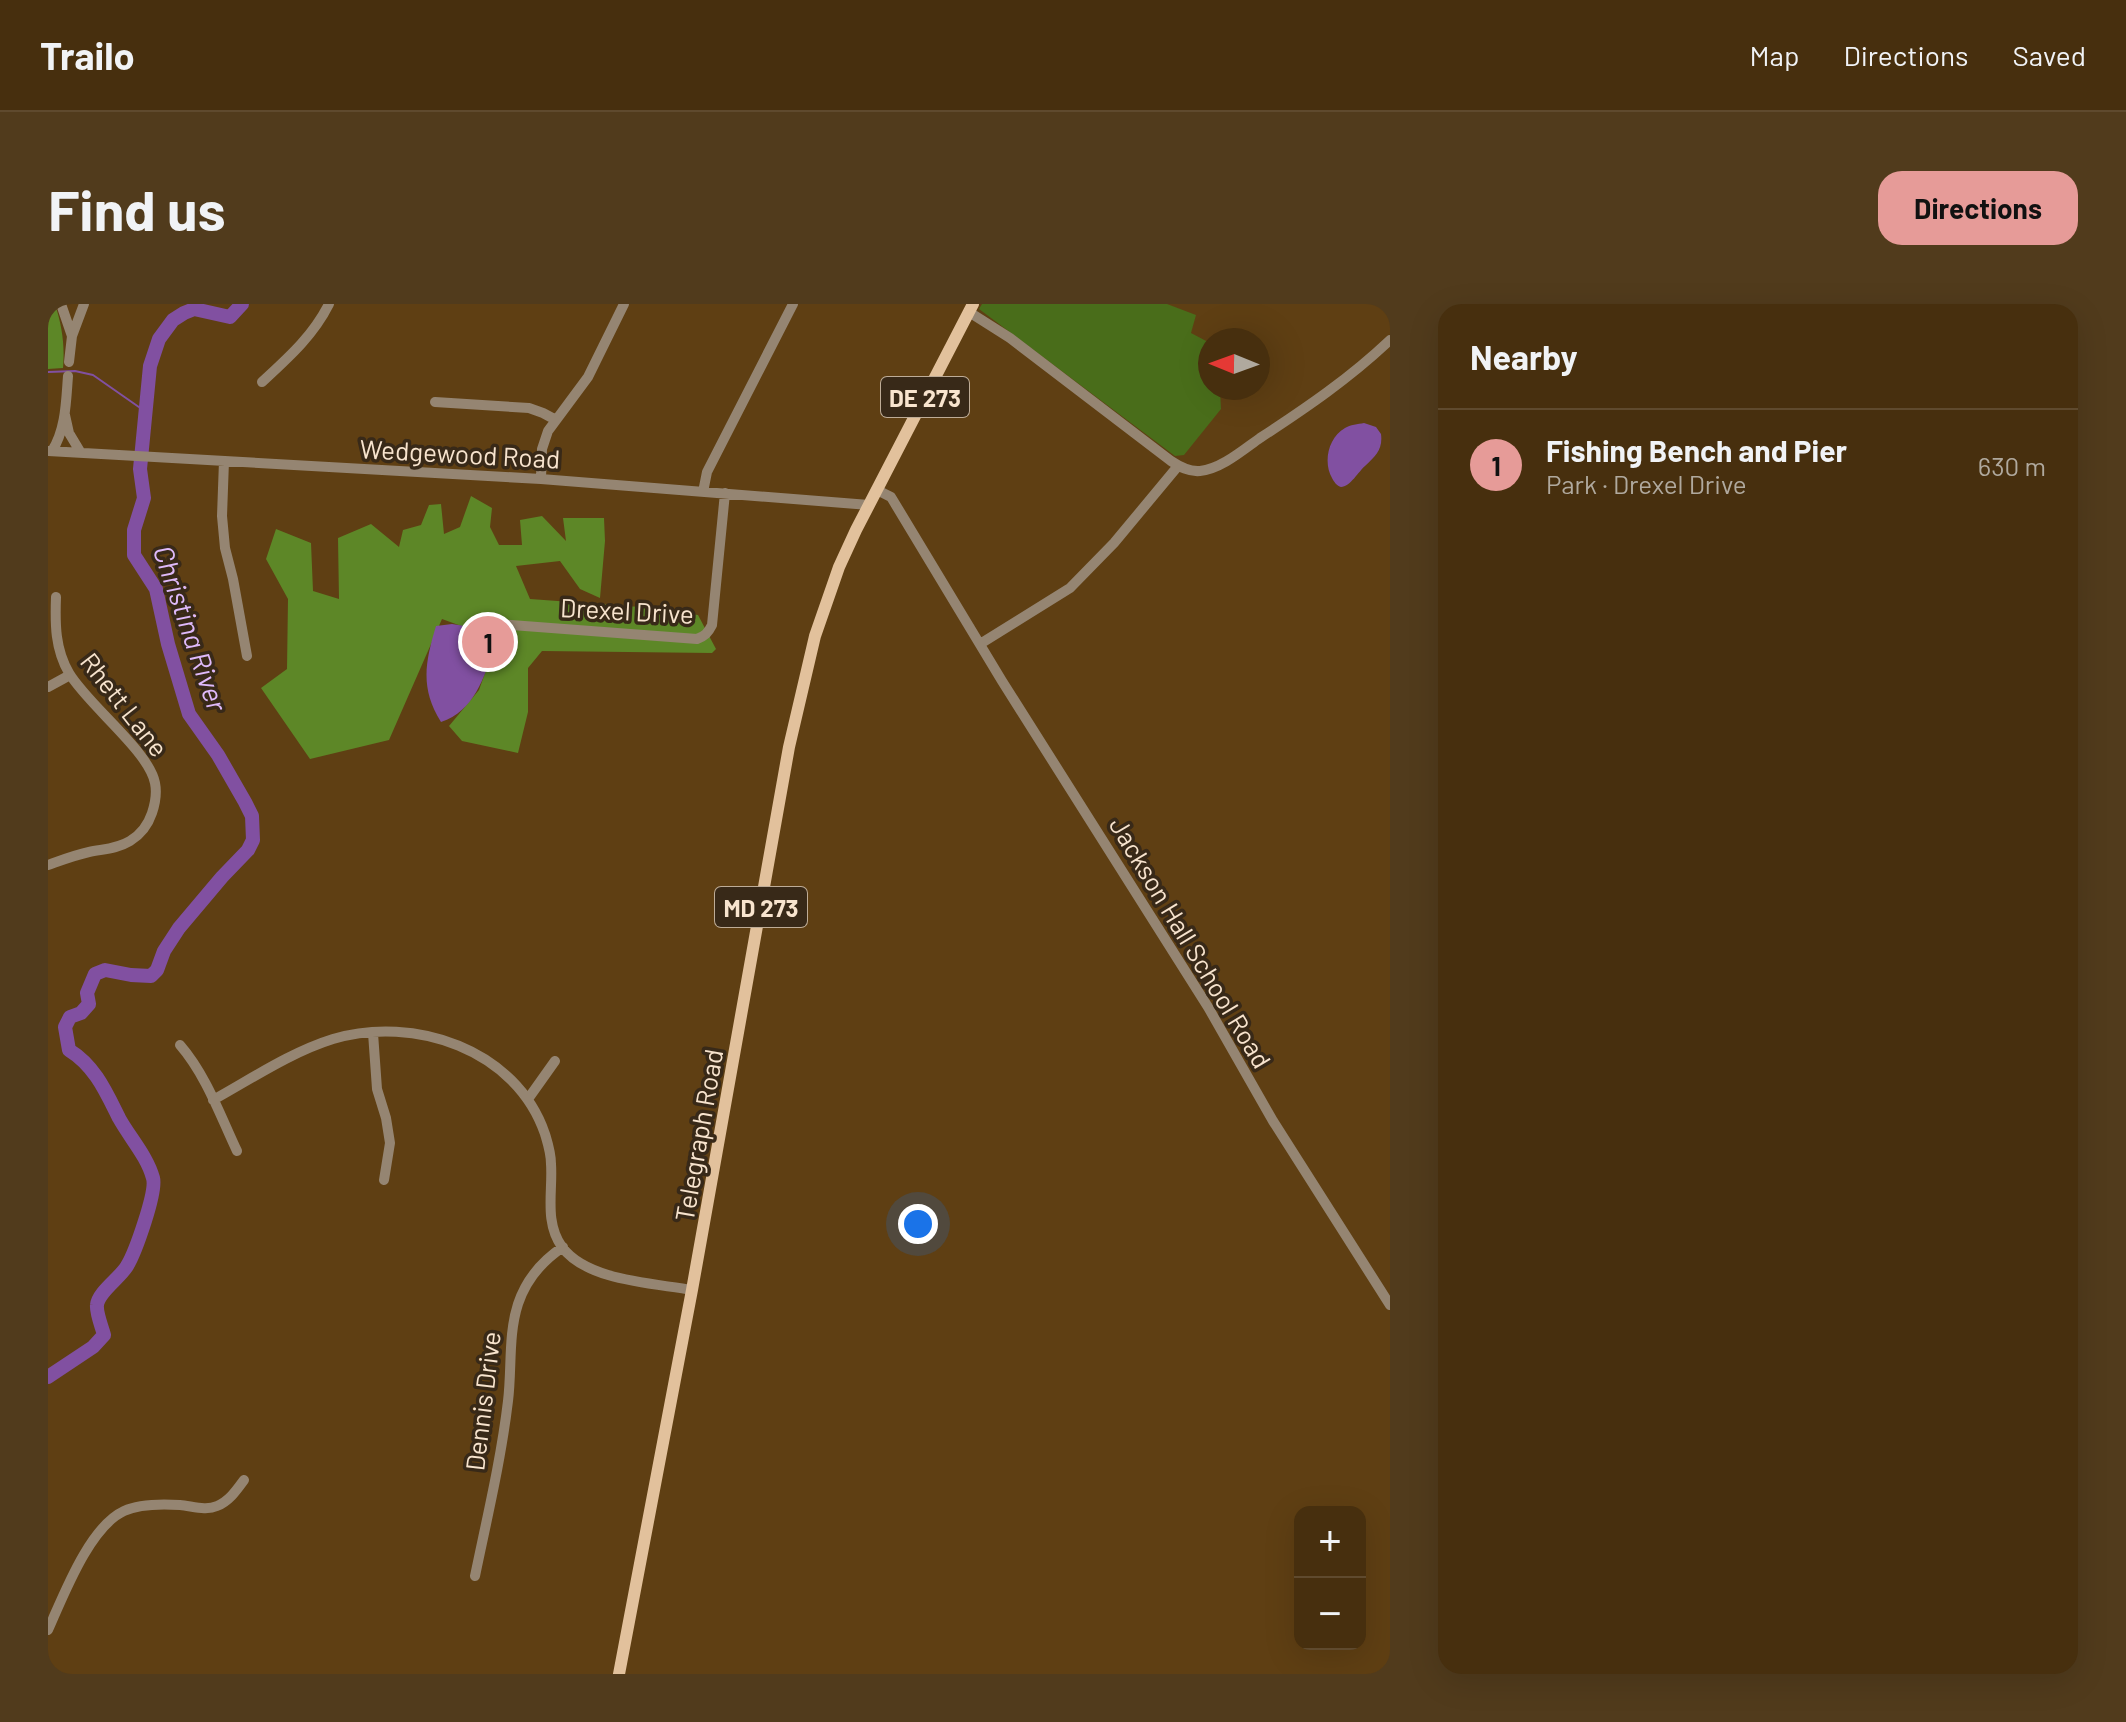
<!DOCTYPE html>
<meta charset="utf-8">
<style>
body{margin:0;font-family:Barlow,sans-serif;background:#513b1c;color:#f1f3f6}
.controls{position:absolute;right:24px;bottom:24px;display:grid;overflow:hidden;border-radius:16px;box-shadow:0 8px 32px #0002}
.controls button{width:72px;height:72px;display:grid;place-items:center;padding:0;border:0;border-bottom:2px solid #5f4a2e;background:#472f0e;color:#f1f3f6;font:40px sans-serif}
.compass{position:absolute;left:1150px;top:24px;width:72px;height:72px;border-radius:50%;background:#472f0e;box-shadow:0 8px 32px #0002;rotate:271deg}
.you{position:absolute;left:870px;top:920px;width:28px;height:28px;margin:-20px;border:6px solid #fff;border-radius:50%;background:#1a73e8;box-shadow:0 0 0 12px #1a73e833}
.badge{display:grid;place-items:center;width:52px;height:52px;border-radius:50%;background:#e69b98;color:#111;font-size:26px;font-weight:700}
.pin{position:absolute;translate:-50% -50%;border:4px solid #fff;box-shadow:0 2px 8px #0006}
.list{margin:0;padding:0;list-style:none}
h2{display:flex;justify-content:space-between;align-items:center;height:104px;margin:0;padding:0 32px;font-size:34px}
h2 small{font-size:26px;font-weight:400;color:#b0a99e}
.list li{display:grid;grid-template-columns:52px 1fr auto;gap:24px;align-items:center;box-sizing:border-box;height:112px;padding:0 32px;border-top:2px solid #5f4a2e}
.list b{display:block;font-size:30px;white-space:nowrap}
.list p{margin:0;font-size:26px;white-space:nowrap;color:#b0a99e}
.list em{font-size:26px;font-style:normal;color:#b0a99e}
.map{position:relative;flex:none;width:1342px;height:1370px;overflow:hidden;border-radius:24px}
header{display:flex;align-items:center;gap:48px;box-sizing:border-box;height:112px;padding:0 40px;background:#472f0e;border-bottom:2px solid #5f4a2e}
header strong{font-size:38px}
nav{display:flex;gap:44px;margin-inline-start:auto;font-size:28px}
.intro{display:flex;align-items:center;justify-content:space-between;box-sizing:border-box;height:192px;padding:0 48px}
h1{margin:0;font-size:56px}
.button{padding:20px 36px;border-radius:24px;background:#e69b98;color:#111;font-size:28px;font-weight:700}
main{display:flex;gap:48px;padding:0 48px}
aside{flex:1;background:#472f0e;border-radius:24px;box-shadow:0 8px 32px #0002}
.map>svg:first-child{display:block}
</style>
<header>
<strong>Trailo</strong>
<nav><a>Map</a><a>Directions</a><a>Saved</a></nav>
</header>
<div class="intro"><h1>Find us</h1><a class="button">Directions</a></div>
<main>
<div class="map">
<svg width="1342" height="1370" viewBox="0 0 1342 1370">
<rect width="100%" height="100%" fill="#5f3f13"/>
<path fill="#496d1a" d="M 934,0 L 1119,0 L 1148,11 L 1143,29 L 1162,39 L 1162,84 L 1172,84 L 1173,105 L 1136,151 L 1127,152 L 931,5 Z"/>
<path fill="#5d8727" d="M 0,0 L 7,0 C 14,22 17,41 15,64 L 0,65 Z
M 423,192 L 444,204 L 442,223 L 451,241 L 474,241 L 472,216 L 494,212 L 518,237 L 515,214 L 556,214 L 557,237 L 552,294 L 532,285 L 512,257 L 468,262 L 482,295 L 606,304 L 650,311 L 668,345 L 664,349 L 494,347 L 480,364 L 480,408 L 470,449 L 414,437 L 401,422 L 431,386 L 449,335 L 394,315 L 341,436 L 262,455 L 213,384 L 239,365 L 240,295 L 218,255 L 228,225 L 263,239 L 265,287 L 291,295 L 290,234 L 323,220 L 351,243 L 355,226 L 373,221 L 381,201 L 393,200 L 396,230 L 412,223 Z"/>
<path fill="#8150a1" d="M 1316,119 L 1328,123 L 1333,130 C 1335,145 1328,152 1317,162 C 1311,167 1302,183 1293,183 C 1289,182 1286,178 1284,174 C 1275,158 1280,134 1297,124 C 1302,121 1310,120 1316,119 Z
M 404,320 L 429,324 L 446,344 C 436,374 426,407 393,418 C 372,384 377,359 388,322 Z"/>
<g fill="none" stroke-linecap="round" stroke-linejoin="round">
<path stroke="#8150a1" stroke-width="2" d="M 0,68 L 27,67 L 45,71 L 98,108"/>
<path stroke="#8150a1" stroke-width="14" d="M 0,1073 L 45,1043 L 56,1031 C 54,1023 48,1009 49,1001 C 50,988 72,974 79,962 C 87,949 109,888 105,874 C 99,852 82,834 71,814 C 58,788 47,762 21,746 L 17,723 L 22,713 L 33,709 L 41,700 L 39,689 L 47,670 L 57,666 L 83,671 L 103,672 L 109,666 L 116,647 L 131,624 L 174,573 L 200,546 L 205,536 L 204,512 L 197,498 L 170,451 L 141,410 L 120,340 L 108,285 L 86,251 L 86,226 L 96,194 L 92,165 L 102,62 L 111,35 L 125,16 L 136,9 L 146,5 L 182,13 L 194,0"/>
<path stroke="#958572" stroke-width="10" d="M 13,0 L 24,32 L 21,58
M 921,8 L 962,34 L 1123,157 C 1132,163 1141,168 1152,167 C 1173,165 1195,146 1212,134 C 1258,104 1302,74 1342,36
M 24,32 L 36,0
M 214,78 C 240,54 265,32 281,0
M 387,98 L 481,104 L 495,109 L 508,116
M 17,111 L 21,129 L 33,149
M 0,147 L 493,175 L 821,201
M 4,147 C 18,125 18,97 20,72
M 176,157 L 174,212 L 177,244 L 185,275 L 199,352
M 493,175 L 494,145 L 500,127 L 540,73 L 576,0
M 829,186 L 843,193 L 954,377 L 1160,703 L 1225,817 L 1342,1001
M 655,188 L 659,168 L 745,0
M 450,320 L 649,335 C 657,332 660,329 664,321 L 677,189
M 932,340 L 1022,284 L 1066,239 L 1130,162
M 0,383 L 22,371
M 0,561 C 14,556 27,551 41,548 C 55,545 69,545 82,537 C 92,531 100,521 104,509 C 107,500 109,489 107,479 C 101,447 40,401 21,369 C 7,345 7,320 8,293
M 325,729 L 329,785 L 338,814 L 342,839 L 336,876
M 132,741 C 158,771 172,811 189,847
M 480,795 L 507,757
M 165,796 C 203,775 243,748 285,735 C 366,711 468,745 497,830 C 500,840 503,849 503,860 C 505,887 496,918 514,943 C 539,977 605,979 644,986
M 427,1272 C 439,1214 453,1156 460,1097 C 464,1065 460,1031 470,1000 C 478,976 494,957 515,943
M 0,1326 C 15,1293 41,1223 76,1207 C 91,1200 116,1200 132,1201 C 144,1202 158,1207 169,1202 C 181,1197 188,1187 196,1176"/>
<path stroke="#e2c19c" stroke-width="12" d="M 571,1370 L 644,986 L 741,443 L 767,332 L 791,263 L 808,226 L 925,0"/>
</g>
<g text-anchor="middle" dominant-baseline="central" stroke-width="7" stroke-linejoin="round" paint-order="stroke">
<g fill="#382918" stroke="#beac97" stroke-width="2">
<rect x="833" y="73" width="88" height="40" rx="6"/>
<rect x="667" y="583" width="92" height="40" rx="6"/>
</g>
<g font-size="24" font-weight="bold" fill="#f8e4ce">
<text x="877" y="93">DE 273</text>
<text x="713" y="603">MD 273</text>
</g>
<g font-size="26" fill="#f8e4ce" stroke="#382918">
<text transform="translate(412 149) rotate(3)">Wedgewood Road</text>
<text transform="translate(579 306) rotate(3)">Drexel Drive</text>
<text transform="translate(77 400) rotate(52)">Rhett Lane</text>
<text transform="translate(1143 638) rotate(59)">Jackson Hall School Road</text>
<text transform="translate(650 831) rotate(-80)">Telegraph Road</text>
<text transform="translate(434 1097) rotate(-83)">Dennis Drive</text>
</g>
<g font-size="28" font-style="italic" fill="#dfbafb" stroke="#382918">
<text transform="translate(143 324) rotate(71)">Christina River</text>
</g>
</g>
</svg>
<div class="controls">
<button>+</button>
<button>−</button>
</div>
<svg class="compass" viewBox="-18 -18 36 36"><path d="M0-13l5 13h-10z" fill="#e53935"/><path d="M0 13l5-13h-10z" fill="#b0a99e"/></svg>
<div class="you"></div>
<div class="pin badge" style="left:440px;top:338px">1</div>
</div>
<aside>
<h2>Nearby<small></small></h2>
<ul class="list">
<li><span class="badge">1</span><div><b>Fishing Bench and Pier</b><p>Park · Drexel Drive</p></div><em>630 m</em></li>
</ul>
</aside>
</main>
